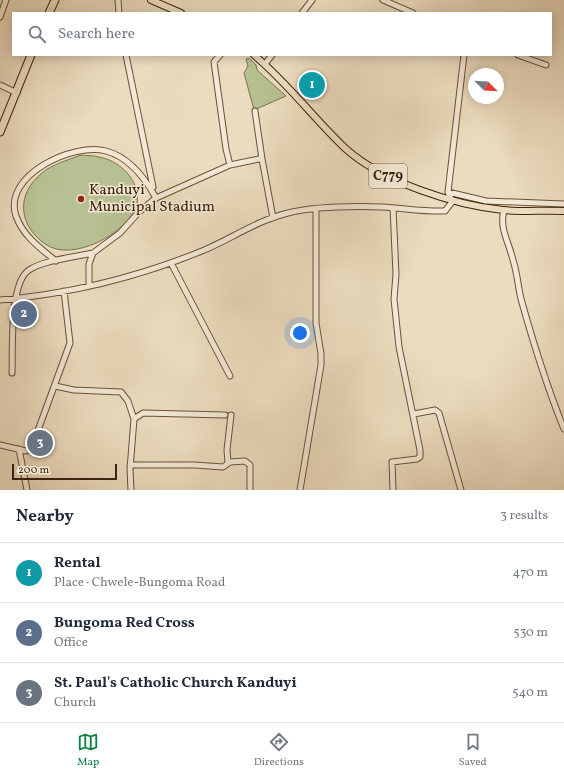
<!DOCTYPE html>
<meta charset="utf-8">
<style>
body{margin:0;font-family:Vollkorn,serif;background:#f2f2f3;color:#1f2937}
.compass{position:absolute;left:468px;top:68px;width:36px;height:36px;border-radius:50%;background:#fff;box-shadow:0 2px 10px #0003;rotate:114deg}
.scale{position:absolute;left:12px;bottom:10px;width:105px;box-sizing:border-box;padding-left:4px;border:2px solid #3d240e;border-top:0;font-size:11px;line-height:14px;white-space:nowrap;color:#3d240e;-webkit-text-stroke:3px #f3e8d5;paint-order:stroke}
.you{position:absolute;left:300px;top:333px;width:14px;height:14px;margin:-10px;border:3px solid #fff;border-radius:50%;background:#1a73e8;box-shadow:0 0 0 6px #1a73e833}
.badge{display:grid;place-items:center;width:26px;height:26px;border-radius:50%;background:#0b8043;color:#fff;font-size:13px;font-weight:700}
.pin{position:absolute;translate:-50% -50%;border:2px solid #fff;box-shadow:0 1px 4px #0006}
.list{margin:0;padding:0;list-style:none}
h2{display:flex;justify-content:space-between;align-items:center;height:52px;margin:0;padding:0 16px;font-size:17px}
h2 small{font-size:13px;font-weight:400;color:#747a83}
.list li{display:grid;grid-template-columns:26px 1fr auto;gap:12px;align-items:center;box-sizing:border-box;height:60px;padding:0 16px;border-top:1px solid #e0e1e3}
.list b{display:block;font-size:15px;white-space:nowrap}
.list p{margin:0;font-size:13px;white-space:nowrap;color:#747a83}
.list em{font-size:13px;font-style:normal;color:#747a83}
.icon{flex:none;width:22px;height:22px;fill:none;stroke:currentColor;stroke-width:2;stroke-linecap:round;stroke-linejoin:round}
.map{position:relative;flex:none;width:564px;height:490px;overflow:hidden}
.search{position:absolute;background:#fff;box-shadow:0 2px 10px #0003;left:12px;right:12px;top:12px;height:44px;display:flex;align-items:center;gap:10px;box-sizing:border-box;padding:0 14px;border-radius:0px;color:#747a83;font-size:15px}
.sheet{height:232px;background:#fff}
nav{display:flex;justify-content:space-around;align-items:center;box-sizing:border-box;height:56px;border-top:1px solid #e0e1e3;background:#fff;font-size:11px;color:#747a83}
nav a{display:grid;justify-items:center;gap:2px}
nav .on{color:#0b8043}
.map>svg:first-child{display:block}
</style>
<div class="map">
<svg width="564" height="490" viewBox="0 0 564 490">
<rect width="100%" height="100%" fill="#ecdcbf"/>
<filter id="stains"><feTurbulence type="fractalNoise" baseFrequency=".005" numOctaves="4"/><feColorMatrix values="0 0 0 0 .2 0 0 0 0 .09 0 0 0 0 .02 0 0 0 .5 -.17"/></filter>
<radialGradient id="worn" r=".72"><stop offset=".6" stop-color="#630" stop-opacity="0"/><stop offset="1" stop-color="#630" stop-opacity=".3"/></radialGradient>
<path fill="#b7c092" stroke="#7a7250" d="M 249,58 L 256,65 L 257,70 L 286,96 L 254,110 L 244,73 L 248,66 L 246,59 Z
M 81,155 C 87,156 93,155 99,157 C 117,160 136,176 137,195 C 137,198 138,203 137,207 C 125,234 72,263 45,244 C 18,225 16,194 42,173 C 52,164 69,160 81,155 Z"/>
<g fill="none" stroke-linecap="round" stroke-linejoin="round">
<g stroke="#69523a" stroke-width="7">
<path id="minor" d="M 118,0 L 119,13
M 383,0 L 413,13
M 302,13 L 312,0
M 0,17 L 6,0
M 126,55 L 153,187
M 220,55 L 214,62 L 226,149 L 230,165
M 518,55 L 546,65
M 265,64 L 272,55
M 0,85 L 17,93
M 255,111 L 262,159
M 448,192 L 486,201 L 564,204
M 504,210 C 499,229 509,242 513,260 C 517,272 518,286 521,299 C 533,342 547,387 564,429
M 56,261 C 40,248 23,236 16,216 C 2,175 74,142 106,151 C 129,157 145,178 156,198
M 171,263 L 230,376
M 89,286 L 89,264 L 93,253 L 120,233 L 139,212 L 156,198 L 230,165 L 259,159 L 262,159 L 273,218
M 0,300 C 69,294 138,277 202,251 C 231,239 258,220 288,213 C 317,206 352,206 382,207 C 403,208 424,212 445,211 L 452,202 L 448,192 L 464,55
M 12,373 C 13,350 9,283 29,270 C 44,260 75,257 93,253
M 55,386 L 74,390 L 121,392 L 128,401 L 134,419
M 414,414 L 435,410 L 439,413 L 461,490
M 0,445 L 26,451 L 29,450 L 33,444 L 70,343 L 64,291
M 19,449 L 27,490
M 228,463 L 227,450 L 231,415
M 130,465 L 195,465 L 223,467 L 230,462 L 245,461 L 250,465 L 250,490
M 131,490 L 130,469 L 134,419 L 143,413 L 225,415
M 300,490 L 321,365 L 321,354 L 316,323 L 316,210
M 393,490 L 392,462 L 417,459 L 420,457 L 420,450 L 399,347 L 394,299 L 396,274 L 393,208"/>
</g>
<g stroke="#3d240e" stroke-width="8">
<path id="major" d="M 151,0 L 181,13
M 254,55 C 288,83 314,119 346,149 C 383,182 454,205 503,210 C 523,212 544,210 564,211"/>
</g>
<g stroke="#3d240e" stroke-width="9">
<path id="highway" d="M 49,13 L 55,0
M 0,132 L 31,55"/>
</g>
<use href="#minor" stroke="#f3e8d5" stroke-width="5"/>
<use href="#major" stroke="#ecdcbf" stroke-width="6"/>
<use href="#highway" stroke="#ecdcbf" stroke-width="7"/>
</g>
<circle fill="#8f2418" stroke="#f3e8d5" stroke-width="1.5" cx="81" cy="199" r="4"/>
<g text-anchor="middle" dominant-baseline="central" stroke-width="3" stroke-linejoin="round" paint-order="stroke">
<rect fill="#f3e8d5" stroke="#745f4a" stroke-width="1" x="369" y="164" width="38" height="24" rx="3"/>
<g font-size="14" font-weight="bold" fill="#3d240e">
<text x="388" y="176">C779</text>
</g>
<g font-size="15" fill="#3d240e" stroke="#f3e8d5" text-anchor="start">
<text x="89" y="190">Kanduyi<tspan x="89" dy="17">Municipal Stadium</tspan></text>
</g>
</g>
<rect width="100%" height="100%" filter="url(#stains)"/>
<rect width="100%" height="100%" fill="url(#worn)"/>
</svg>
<svg class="compass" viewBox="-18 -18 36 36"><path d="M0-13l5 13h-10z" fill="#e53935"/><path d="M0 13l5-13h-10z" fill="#747a83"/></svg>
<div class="scale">200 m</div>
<div class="you"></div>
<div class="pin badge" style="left:312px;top:85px;background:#0f9aa8">1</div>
<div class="pin badge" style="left:24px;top:314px;background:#5c6f8a">2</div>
<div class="pin badge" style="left:40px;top:443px;background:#6b7280">3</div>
<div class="search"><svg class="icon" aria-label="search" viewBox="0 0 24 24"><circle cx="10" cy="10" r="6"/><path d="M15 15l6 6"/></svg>Search here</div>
</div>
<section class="sheet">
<h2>Nearby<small>3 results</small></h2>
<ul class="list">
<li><span class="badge" style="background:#0f9aa8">1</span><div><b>Rental</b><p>Place · Chwele-Bungoma Road</p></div><em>470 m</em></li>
<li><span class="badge" style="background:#5c6f8a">2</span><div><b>Bungoma Red Cross</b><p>Office</p></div><em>530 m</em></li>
<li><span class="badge" style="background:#6b7280">3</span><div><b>St. Paul's Catholic Church Kanduyi</b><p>Church</p></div><em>540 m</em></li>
</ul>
</section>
<nav>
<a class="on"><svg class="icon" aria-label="map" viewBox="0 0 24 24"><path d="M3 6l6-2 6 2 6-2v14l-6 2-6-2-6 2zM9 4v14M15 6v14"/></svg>Map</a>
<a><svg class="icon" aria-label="directions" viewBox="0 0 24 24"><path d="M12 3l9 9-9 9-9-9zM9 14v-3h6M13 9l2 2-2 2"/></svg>Directions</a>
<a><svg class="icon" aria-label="saved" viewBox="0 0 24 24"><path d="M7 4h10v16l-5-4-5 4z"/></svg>Saved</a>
</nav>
